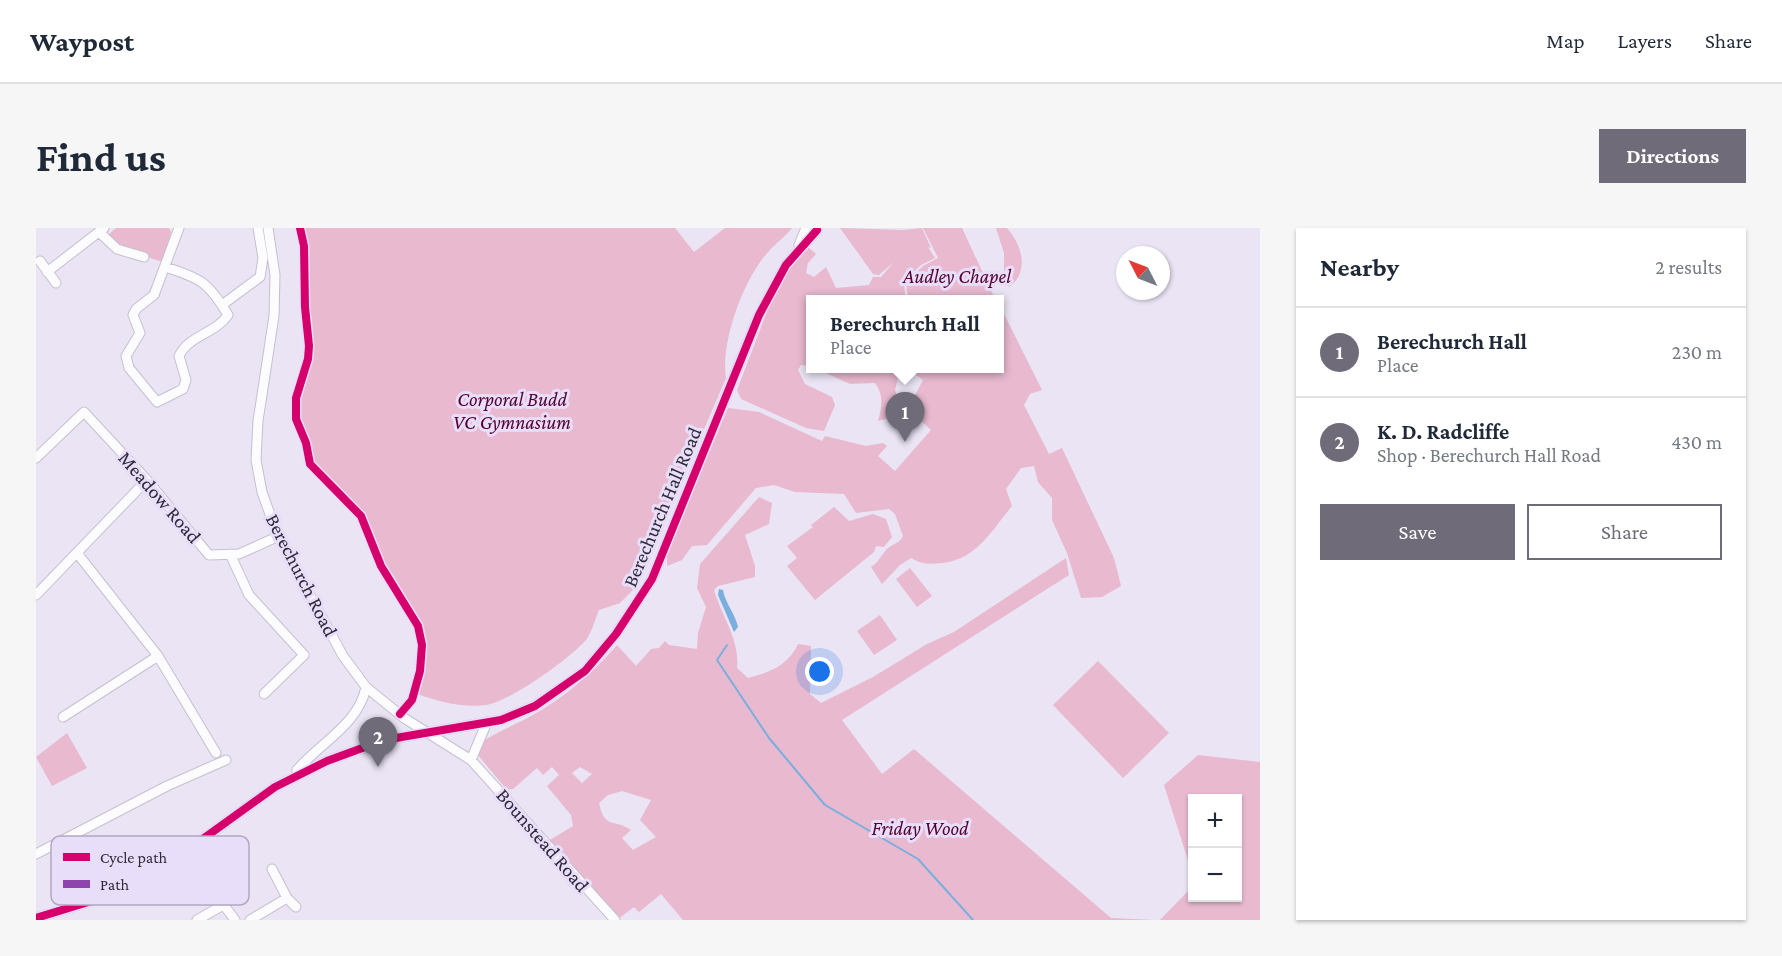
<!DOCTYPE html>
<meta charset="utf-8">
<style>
body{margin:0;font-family:"Crimson Pro",serif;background:#f6f6f7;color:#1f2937}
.controls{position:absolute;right:18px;bottom:18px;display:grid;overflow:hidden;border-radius:0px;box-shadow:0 2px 4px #0004}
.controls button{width:54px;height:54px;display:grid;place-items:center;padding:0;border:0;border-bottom:2px solid #e0e1e3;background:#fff;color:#1f2937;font:30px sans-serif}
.compass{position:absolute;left:1080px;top:18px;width:54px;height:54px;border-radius:50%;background:#fff;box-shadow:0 2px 4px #0004;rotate:312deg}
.you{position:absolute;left:784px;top:444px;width:21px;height:21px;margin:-15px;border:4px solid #fff;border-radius:50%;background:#1a73e8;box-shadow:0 0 0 9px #1a73e833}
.badge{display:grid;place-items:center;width:39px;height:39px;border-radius:50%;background:#706b79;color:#fff;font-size:20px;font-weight:700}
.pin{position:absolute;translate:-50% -50px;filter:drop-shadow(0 2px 3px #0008)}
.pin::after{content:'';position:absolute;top:32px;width:21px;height:18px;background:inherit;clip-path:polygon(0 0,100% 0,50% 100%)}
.popup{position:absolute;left:770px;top:67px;width:198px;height:78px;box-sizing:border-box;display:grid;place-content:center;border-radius:0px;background:#fff;filter:drop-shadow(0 2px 4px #0005);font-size:20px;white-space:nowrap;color:#747a83}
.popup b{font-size:22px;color:#1f2937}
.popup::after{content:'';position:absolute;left:50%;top:100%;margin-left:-12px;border:12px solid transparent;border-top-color:#fff}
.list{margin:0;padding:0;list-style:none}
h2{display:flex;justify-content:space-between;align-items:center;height:78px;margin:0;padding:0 24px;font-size:26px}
h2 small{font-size:20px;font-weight:400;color:#747a83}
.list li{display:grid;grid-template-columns:39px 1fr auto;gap:18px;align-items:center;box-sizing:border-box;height:90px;padding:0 24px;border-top:2px solid #e0e1e3}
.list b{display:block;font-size:22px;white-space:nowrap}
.list p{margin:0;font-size:20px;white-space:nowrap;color:#747a83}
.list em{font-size:20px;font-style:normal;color:#747a83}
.actions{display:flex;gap:12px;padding:18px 24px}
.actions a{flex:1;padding:14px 0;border:2px solid #706b79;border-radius:0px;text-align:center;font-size:21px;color:#706b79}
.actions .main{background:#706b79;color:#fff}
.map{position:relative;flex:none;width:1224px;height:692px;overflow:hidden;border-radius:0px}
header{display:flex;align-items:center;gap:36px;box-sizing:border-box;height:84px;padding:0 30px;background:#fff;border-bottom:2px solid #e0e1e3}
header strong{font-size:28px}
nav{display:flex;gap:33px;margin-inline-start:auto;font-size:21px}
.intro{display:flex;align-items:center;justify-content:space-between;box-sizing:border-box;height:144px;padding:0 36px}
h1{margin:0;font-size:42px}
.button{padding:15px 27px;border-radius:0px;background:#706b79;color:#fff;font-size:21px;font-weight:700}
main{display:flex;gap:36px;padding:0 36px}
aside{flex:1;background:#fff;border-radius:0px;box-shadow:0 2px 4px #0004}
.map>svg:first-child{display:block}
</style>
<header>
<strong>Waypost</strong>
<nav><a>Map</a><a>Layers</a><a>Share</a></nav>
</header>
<div class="intro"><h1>Find us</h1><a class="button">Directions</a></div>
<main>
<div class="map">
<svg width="1224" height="692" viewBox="0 0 1224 692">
<rect width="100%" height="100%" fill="#eae4f4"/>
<path fill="#e8b9cf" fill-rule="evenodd" d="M 80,0 L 133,0 L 135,4 L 127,34 L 81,20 L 71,8 Z
M 267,0 L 639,0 L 658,24 L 689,0 L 756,0 C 750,8 740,15 733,23 C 708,49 684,115 690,150 L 601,358 L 584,375 L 563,382 C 559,391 556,404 550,412 C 533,431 475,473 450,477 C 428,480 402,474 382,466 L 390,426 L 384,397 L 347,338 L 327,287 L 276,235 L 273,214 L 264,193 L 265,161 L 273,137 L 277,116 L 272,79 L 273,30 Z
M 804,0 L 868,2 L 886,0 L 895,20 L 892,19 L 899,30 L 885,37 L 868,53 L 869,66 L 873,71 L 774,71 L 774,138 L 765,137 L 762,142 L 769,156 L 796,169 L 799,177 L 788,203 L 770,200 L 705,171 L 701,162 L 737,68 L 752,40 L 772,19 L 780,26 L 772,35 L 770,45 L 778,49 L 790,39 L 800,60 L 833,57 L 837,49 L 845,49 L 858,34 L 843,47 L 837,46 Z
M 887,0 L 926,0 L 959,71 L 875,71 L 871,65 L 870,54 L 887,38 L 902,30 Z
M 960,0 L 971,0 C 986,17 994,44 973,59 L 968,52 L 968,25 Z
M 967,84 L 1006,162 L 994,166 L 988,177 L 1013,226 L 1026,220 L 1078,330 L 1085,358 L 1066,369 L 1045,370 L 1031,325 L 1016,292 L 1016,270 L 1002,254 L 998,238 L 985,240 L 970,261 L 976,278 C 956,302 940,332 906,335 C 893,336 887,337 875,330 L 864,337 L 846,356 L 835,339 C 843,334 845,327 852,320 C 858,315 863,316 867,308 L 859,286 L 853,281 L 820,285 L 808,266 L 759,264 L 738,257 L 720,260 L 671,317 L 656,318 L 646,332 L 631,338 L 631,325 L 692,180 L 723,184 L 786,213 L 789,208 L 830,218 L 847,215 L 851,218 L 842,228 L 859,243 L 895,202 L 879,187 L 868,198 L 865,194 L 887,152 L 876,144 L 862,150 L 859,162 C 864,173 860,181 853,190 L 842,193 C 846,179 848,167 839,155 L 814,156 L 781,141 L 964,140 L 964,85 Z
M 723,269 L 736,275 L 733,296 L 709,307 L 719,338 L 719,349 L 682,358 L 678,362 C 686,389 704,412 701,440 L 712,450 C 733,445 753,437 762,416 L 775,418 L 774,466 L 785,475 L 837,449 L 891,416 L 918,404 L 1030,330 L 1033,347 L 806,492 L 846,546 L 878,521 L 1075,690 L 1119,692 L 647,692 L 625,666 L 603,684 L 598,679 L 582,691 L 514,612 L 537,598 L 535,587 L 511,558 L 523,547 L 516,539 L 507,547 L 501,540 L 477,561 L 471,562 L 442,527 L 443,516 C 460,504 477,498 495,488 C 528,470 557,445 581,417 L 600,438 L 615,421 L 623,420 L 629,413 L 633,417 L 661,421 L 662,405 L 670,379 L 661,360 L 664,336 ZM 544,539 L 556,546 L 546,555 L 536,545 ZM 586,563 L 615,572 L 604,592 L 620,609 L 597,622 L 586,610 L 595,602 C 577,590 569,602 563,575 L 572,567 Z
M 798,279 L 813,293 L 837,286 L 850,291 L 856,309 L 848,319 L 840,318 L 838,324 L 779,372 L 751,338 L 761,330 L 751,318 L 777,299 L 775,297 Z
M 874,340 L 896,368 L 881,379 L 860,351 Z
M 844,387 L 861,412 L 838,427 L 821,403 Z
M 1062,433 L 1133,505 L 1087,550 L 1017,477 Z
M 31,505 L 51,540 L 16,558 L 0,529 Z
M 1162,527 L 1224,534 L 1224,692 L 1124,692 L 1156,659 L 1156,670 L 1202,670 L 1202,570 L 1156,570 L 1156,645 L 1128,557 Z"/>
<path fill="#7aaedf" d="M 683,361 L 687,362 C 689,375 699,385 702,399 L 698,404 L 682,367 Z"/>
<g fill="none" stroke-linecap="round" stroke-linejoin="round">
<path stroke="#7aaedf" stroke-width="2" d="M 691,417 L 681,432 L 733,510 L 789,577 L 882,631 L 937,692"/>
<g stroke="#c5c0cd" stroke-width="11">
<path id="minor" d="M 232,0 L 239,47 L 238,88 L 222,193 L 220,232 L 226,264 L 241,306 L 307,428 L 330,459 L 368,490 L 435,532 L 579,692
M 63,4 L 81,21 L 108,29
M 763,17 L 770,0
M 4,33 L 20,55
M 129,39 C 165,50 173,55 192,87 C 179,106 153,107 143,128 L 150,152 L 147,161 L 121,174 L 93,140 L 90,128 L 104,105 L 97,87 L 100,81 L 118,67 L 143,0
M 11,44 L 68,0
M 186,77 L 224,49 L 227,30 L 222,0
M 0,230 L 48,184 L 111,252 L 173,327 L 203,326 L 243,308
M 41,325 L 122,428 L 180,525
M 194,326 L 213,367 L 268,427 L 228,466
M 0,367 L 111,252
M 27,489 L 122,428
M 435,532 L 451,494
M 261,547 L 261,542 C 284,515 323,496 330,459
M 149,625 L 199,692
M 0,626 L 131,558 L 190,532
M 236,641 L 251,670
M 0,690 L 75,667 L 114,649 L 239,559 L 291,533 L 348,512 L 465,492 L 499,478 L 549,443 L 580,406 L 616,351 L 723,87 L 750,37 L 781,2
M 161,692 L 189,676
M 214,692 L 251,670 L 260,679"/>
</g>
<use href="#minor" stroke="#fcfbfd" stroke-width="9"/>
<path stroke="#8e44ad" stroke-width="6" stroke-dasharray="12 6" stroke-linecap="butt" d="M 114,658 L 151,633"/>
<g stroke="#e8defa" stroke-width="11">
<path id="cycleway" d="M 264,0 L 268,18 L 269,79 L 273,118 L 272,131 L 260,170 L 260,191 L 270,215 L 274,236 L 325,288 L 345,338 L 382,398 L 386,417 L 384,443 L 376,472 L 364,486
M 0,690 L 75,667 L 114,649 L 239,559 L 291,533 L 348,512 L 465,492 L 499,478 L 549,443 L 580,406 L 616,351 L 723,87 L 750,37 L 781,2"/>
</g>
<use href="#cycleway" stroke="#d6006c" stroke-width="8"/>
</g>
<g text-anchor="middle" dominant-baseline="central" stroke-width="6" stroke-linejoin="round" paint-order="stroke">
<g font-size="20" font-style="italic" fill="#56002d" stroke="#e8defa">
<text x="921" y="48">Audley Chapel</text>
<text x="476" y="171">Corporal Budd<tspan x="476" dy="23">VC Gymnasium</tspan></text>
<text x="884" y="600">Friday Wood</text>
</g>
<g font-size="20" fill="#2f2a37" stroke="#e8defa">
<text transform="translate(124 269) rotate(49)">Meadow Road</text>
<text transform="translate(626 279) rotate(-67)">Berechurch Hall Road</text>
<text transform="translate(266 347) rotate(63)">Berechurch Road</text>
<text transform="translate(507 612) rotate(49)">Bounstead Road</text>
</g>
</g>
<rect x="15" y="608" width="198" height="69" rx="9" fill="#e8defa" stroke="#b0a8c0" stroke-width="1.5"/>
<rect x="27" y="625" width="27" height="8" fill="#d6006c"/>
<rect x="27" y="652" width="27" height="8" fill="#8e44ad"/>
<g font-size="16" fill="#2f2a37">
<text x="64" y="635">Cycle path</text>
<text x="64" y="662">Path</text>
</g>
</svg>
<div class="controls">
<button>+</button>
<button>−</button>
</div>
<svg class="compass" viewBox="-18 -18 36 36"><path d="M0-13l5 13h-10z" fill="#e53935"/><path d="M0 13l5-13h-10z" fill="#747a83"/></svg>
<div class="you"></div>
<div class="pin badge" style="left:869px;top:214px">1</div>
<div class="popup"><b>Berechurch Hall</b>Place</div>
<div class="pin badge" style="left:342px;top:539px">2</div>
</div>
<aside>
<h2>Nearby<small>2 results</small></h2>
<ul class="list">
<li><span class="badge">1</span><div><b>Berechurch Hall</b><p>Place</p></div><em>230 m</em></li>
<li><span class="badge">2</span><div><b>K. D. Radcliffe</b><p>Shop · Berechurch Hall Road</p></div><em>430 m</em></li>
</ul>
<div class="actions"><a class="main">Save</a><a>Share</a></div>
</aside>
</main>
